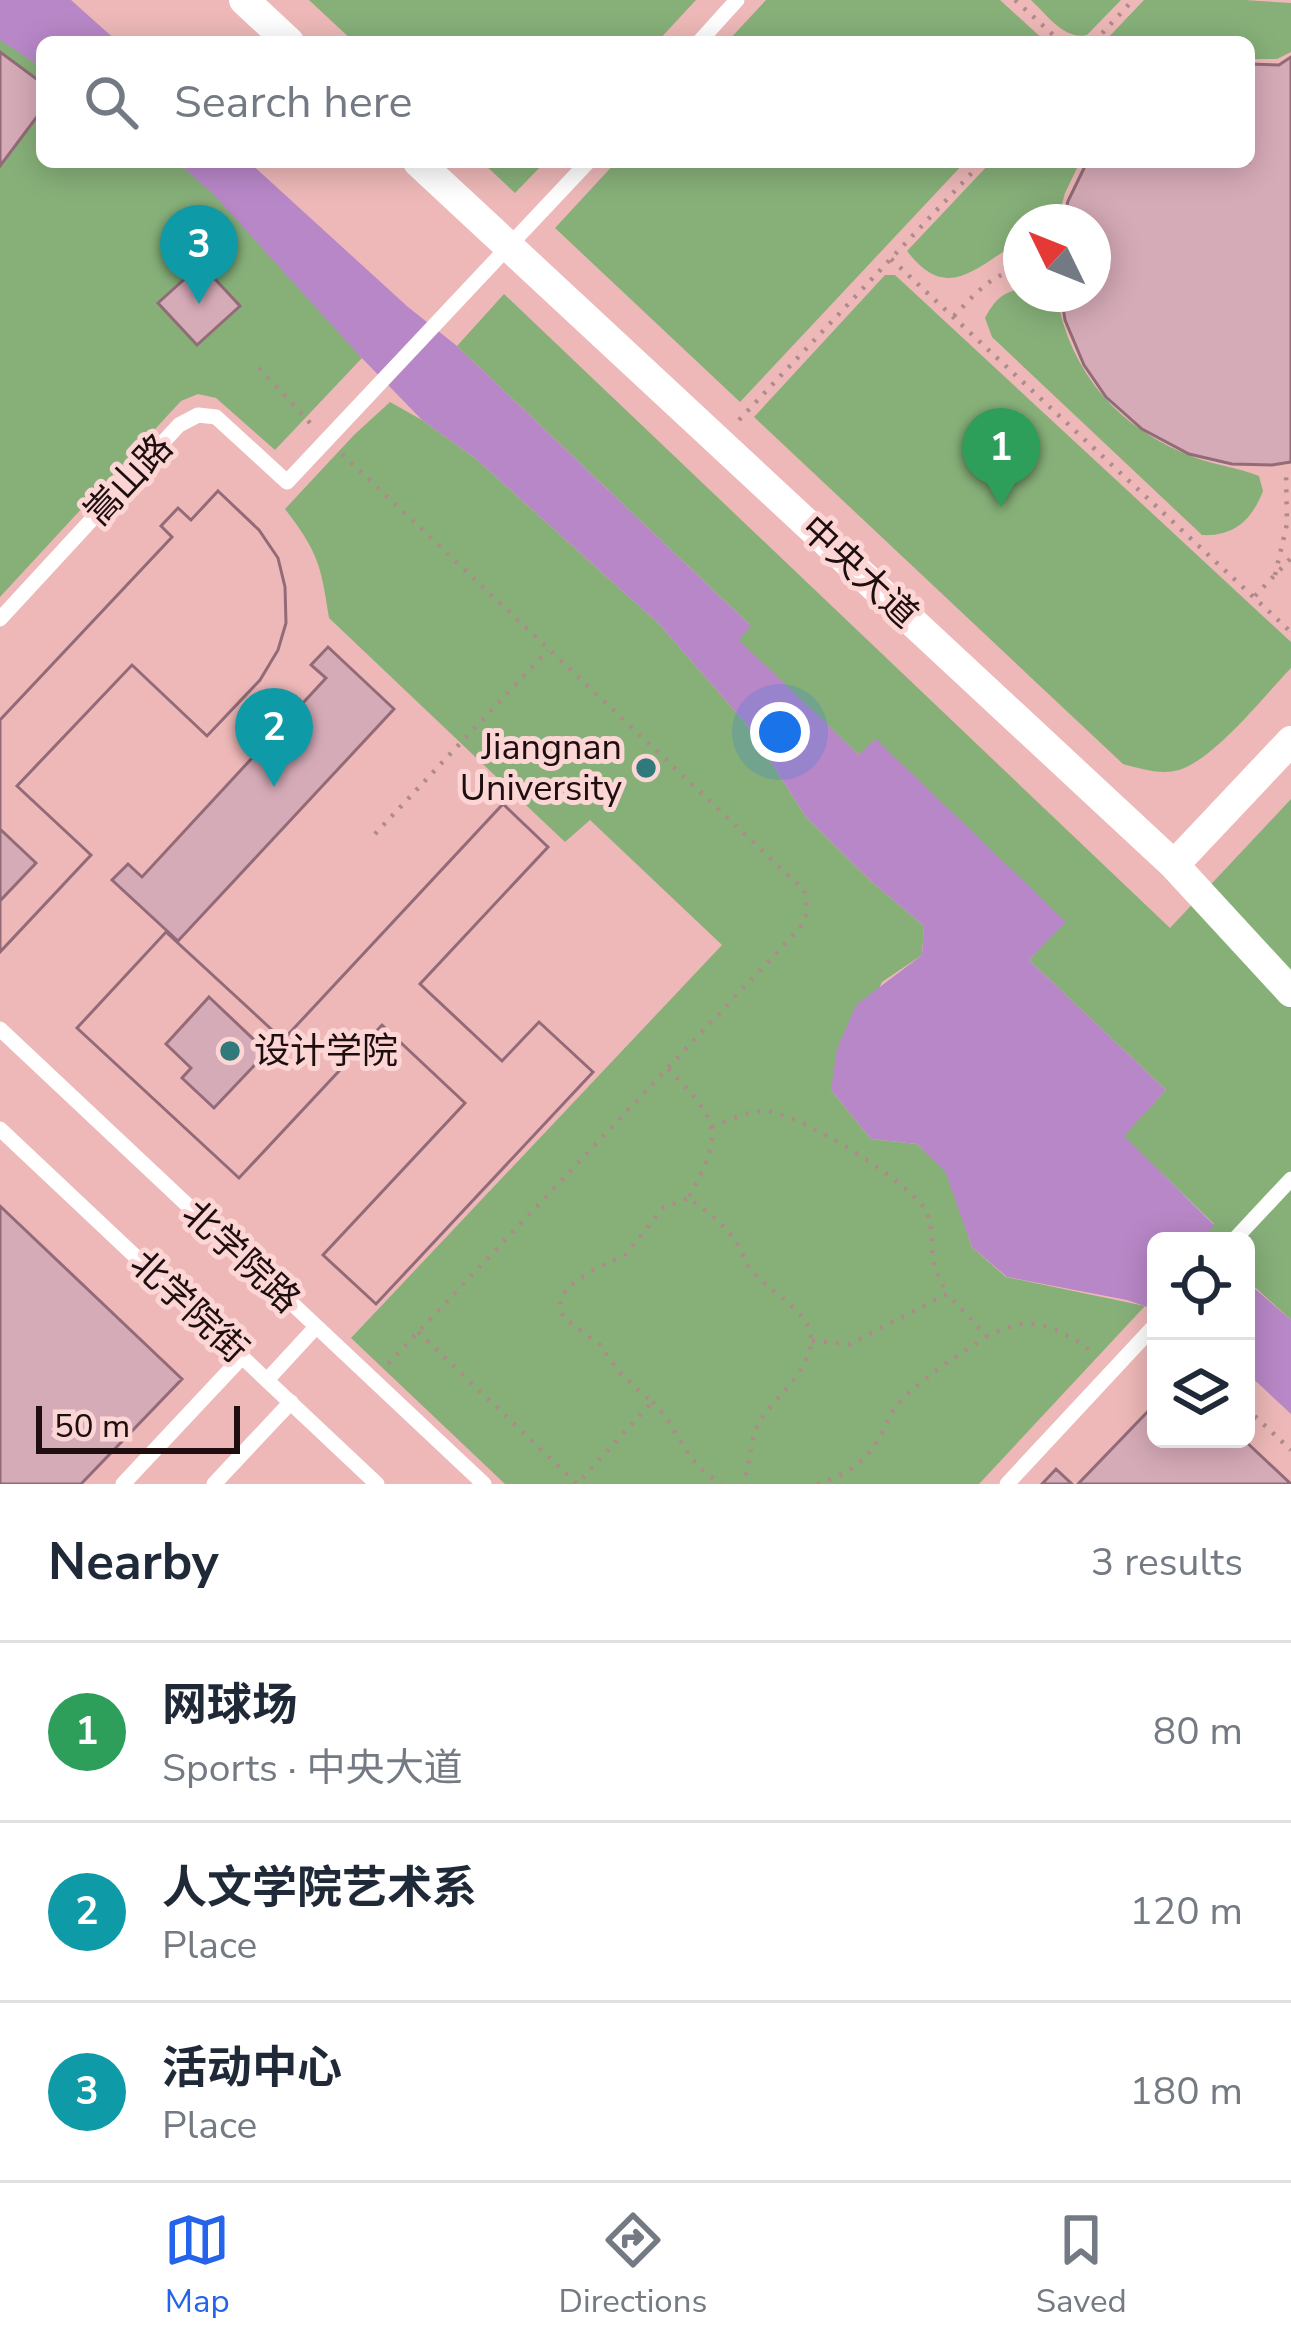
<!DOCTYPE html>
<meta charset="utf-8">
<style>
body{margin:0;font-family:"Nunito Sans","Noto Sans SC",sans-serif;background:#f2f2f3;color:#1f2937}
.controls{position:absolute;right:36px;bottom:36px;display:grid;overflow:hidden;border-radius:18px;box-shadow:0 6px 30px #0003}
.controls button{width:108px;height:108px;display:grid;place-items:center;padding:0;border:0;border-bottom:3px solid #e0e1e3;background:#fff;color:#1f2937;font:60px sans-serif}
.compass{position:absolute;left:1003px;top:204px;width:108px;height:108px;border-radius:50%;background:#fff;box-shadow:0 6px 30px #0003;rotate:313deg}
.scale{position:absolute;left:36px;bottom:30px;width:204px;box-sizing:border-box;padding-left:12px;border:6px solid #1e0e0f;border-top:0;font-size:33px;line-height:42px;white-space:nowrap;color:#1e0e0f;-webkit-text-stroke:9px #fcd5d5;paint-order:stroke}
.you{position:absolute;left:780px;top:732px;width:42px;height:42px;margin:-30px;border:9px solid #fff;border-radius:50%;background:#1a73e8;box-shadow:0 0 0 18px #1a73e833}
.badge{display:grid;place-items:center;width:78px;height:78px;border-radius:50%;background:#2563eb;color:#fff;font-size:39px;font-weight:700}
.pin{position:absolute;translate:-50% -99px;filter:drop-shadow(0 3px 6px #0008)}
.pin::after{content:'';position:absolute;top:63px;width:42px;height:36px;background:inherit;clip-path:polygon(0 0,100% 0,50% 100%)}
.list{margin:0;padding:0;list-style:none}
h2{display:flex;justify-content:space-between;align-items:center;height:156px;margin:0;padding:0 48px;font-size:51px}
h2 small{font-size:39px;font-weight:400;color:#747a83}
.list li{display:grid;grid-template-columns:78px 1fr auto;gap:36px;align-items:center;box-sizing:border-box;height:180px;padding:0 48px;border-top:3px solid #e0e1e3}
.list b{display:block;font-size:45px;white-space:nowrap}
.list p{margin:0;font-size:39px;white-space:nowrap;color:#747a83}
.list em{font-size:39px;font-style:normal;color:#747a83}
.icon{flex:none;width:66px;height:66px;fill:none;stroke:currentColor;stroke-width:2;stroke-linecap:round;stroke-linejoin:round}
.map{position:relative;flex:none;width:1291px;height:1484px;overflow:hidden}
.search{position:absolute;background:#fff;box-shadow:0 6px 30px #0003;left:36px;right:36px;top:36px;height:132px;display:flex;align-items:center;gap:30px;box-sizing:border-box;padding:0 42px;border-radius:18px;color:#747a83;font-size:45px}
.sheet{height:696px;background:#fff}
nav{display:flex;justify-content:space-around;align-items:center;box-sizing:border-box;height:168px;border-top:3px solid #e0e1e3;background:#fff;font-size:33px;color:#747a83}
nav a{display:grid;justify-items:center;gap:6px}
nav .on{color:#2563eb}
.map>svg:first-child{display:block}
</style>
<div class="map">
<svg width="1291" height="1484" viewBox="0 0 1291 1484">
<rect width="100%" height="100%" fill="#f5c6c6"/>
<path fill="#eeb8b8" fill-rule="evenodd" d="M 0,0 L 1291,0 L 1291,1484 L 0,1484 ZM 42,42 L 1249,42 L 1249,162 L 42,162 ZM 1021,222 L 1093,222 L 1093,294 L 1021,294 ZM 1156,1241 L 1246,1241 L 1246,1439 L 1156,1439 Z"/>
<path fill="#87b079" d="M 309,0 L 696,0 L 657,42 L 354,42 Z
M 766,0 L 1000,0 L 1046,42 L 727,42 Z
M 1031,0 L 1121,0 L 1087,35 C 1064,40 1047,15 1031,0 Z
M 1144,0 L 1245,0 L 1291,3 L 1291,52 L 1277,59 L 1249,59 L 1249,42 L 1104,42 Z
M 0,39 L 42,68 L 42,162 L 177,162 L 214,194 L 362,358 L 275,450 L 216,398 L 198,394 L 181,401 L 0,597 Z
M 482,162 L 545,162 L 515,193 Z
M 616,162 L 965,162 L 740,402 L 555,228 Z
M 991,162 L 1080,162 L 1065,193 L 1057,222 L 1021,222 L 1021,241 C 977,265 948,305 907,251 Z
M 885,275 L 895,275 L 1291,642 L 1291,668 C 1263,697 1216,758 1179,770 C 1161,775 1141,769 1123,764 L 754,417 Z
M 1021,289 L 1021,294 L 1056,294 C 1071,375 1119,429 1196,458 C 1217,465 1239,468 1259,476 L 1263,491 C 1252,520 1233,537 1202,535 L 992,337 L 985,318 C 994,301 1002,292 1021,289 Z
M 504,294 L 1170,928 L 1291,799 L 1291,1320 L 1246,1279 L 1246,1241 L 1202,1241 L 1201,1240 L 1214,1224 L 1123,1136 L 1166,1090 L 1029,960 L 1065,922 L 875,740 L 860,756 L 738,640 L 750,625 L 457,346 Z
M 390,402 L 422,420 L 475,458 L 659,624 L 748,726 L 806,817 L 873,883 L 924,926 L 922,955 L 882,982 L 831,1090 L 871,1139 L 917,1144 L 946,1171 L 972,1247 L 1006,1277 L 1145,1306 L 979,1484 L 505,1484 L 351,1338 L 722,945 L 590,820 L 565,842 L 329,618 C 321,565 318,552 285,509 L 354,435 Z"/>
<path fill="#b887c7" d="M 0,0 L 71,0 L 118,42 L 42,42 L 42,68 L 0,40 Z
M 177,162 L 249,162 L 408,307 L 457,346 L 751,626 L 739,640 L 859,755 L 876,739 L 1066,922 L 1029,960 L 1166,1090 L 1124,1136 L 1214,1225 L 1202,1241 L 1156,1241 L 1156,1310 L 1127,1300 L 1007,1277 L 972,1247 L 945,1171 L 917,1144 L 871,1139 L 831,1090 L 837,1049 L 856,1005 L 922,955 L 924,926 L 873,883 L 806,817 L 748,726 L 659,624 L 475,458 L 422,420 L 357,353 L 214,195 Z
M 1246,1281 L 1291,1320 L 1291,1414 L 1246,1372 Z"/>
<path fill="#d6abb8" stroke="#936b78" stroke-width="3" fill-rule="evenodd" d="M 0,52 L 42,83 L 42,110 L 0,166 Z
M 1291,57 L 1291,462 L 1272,465 L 1232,464 L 1189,454 L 1142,429 L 1106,397 L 1084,365 L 1065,320 L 1061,294 L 1093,294 L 1093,222 L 1063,222 L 1068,201 L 1087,162 L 1249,162 L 1249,64 L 1279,65 Z
M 201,264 L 240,306 L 197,345 L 158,303 Z
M 218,491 L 259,530 L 278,558 L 285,587 L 286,623 L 278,650 L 260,680 L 207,736 L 132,665 L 17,786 L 91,855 L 0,952 L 0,901 L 36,863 L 0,829 L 0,720 L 172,537 L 161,526 L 178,508 L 191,520 Z
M 218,491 L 259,530 L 278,558 L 285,587 L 286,623 L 278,650 L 260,680 L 207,736 L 132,665 L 17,786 L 91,855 L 0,952 L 0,720 L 172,537 L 161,526 L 178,508 L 191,520 Z
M 328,647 L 394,709 L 178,941 L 112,880 L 128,864 L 142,877 L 326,678 L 311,665 Z
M 503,804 L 548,847 L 420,984 L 502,1061 L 539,1022 L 593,1072 L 376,1304 L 323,1255 L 465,1103 L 382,1025 L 239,1178 L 77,1028 L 166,932 L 283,1040 ZM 209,997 L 267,1052 L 214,1108 L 182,1078 L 191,1068 L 166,1044 Z
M 503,804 L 548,847 L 420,984 L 502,1061 L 539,1022 L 593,1072 L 376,1304 L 323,1255 L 465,1103 L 382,1025 L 239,1178 L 77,1028 L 166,932 L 283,1040 Z
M 0,1206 L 182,1379 L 81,1484 L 0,1484 Z
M 1156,1403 L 1156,1439 L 1243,1439 L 1291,1484 L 1078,1484 Z
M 1056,1469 L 1072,1484 L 1042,1484 Z"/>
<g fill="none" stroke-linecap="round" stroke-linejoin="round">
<path stroke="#af8a8a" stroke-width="4.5" stroke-dasharray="3 9" stroke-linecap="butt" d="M 1015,0 L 1061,42
M 1094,42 L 1133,0
M 891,259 L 1291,632
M 954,316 C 972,297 993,272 1021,269
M 259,368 L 312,425
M 739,420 L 982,162
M 342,454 L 804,890 L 808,911 L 800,928 L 386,1366
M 1275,575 L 1287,524 L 1286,475
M 1255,596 L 1291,558
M 375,834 L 548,650
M 668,1069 C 721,1122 724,1133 688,1198 C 706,1211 724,1223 736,1242 C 741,1250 744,1259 749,1267 C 765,1289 795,1302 808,1326 C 824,1360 775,1396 760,1421 C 749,1441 751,1463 743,1484
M 712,1127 C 728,1120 747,1111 765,1111 C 797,1111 914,1184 927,1213 C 934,1230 930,1251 935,1268 C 938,1277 943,1285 947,1294
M 418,1332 L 577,1484 L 652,1402 L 619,1372 L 600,1345 L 563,1317 L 560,1301 L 568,1287 L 591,1271 L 626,1254 L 663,1208 L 688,1198
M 812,1341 L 850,1344 L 947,1294 L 987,1336 C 996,1332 1006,1328 1015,1325 C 1042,1319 1076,1337 1095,1355
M 652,1402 C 682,1430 681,1461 722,1484
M 1246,1408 L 1291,1450
M 817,1484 C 842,1477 864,1463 878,1440 C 885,1429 888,1416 896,1406 C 921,1378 956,1357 987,1336"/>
<path stroke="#fff" stroke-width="15" d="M 699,42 L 737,0
M 0,619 L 179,425 L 198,415 L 216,417 L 287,482 L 588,162
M 0,1029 L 484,1484
M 0,1129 L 377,1484
M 1233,1241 L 1291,1179
M 267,1380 L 315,1328
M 123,1484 L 242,1357
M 214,1484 L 291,1402
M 1007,1484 L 1156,1324"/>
<path stroke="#fff" stroke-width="30" d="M 244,0 L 289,42
M 418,162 L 1174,865 L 1291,992
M 1174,865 L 1291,741"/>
</g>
<g fill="#307a7c" stroke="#fcd5d5" stroke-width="4.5">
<circle cx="646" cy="768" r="12"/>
<circle cx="230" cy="1051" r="12"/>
</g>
<g text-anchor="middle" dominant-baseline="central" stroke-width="10" stroke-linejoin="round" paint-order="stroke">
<g font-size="36" fill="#1e0e0f" stroke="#fcd5d5">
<text transform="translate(129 480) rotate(-47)">嵩山路</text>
<text transform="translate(859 572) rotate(43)">中央大道</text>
<text transform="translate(241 1257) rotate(43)">北学院路</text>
<text transform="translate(189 1307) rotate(43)">北学院街</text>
</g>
<g font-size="36" fill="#1e0e0f" stroke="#fcd5d5" text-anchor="end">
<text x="622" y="747">Jiangnan<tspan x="622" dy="41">University</tspan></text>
<text x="254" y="1051" text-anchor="start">设计学院</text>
</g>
</g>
</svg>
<div class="controls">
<button><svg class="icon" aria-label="locate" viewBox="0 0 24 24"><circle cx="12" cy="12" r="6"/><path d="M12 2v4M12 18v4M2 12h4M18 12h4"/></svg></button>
<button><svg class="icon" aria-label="layers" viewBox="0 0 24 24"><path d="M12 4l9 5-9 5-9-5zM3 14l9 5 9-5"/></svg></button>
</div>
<svg class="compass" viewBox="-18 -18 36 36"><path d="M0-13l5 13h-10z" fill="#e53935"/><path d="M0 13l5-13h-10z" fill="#747a83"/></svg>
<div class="scale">50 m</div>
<div class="you"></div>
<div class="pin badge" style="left:1001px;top:507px;background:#2e9e5b">1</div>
<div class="pin badge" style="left:274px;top:787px;background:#0f9aa8">2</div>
<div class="pin badge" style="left:199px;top:304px;background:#0f9aa8">3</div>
<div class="search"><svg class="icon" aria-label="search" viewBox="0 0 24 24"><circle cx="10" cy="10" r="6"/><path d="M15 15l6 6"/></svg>Search here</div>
</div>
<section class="sheet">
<h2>Nearby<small>3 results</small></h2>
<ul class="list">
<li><span class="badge" style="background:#2e9e5b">1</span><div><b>网球场</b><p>Sports · 中央大道</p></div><em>80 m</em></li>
<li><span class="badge" style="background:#0f9aa8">2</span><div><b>人文学院艺术系</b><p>Place</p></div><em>120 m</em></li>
<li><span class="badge" style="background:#0f9aa8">3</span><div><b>活动中心</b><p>Place</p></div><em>180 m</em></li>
</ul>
</section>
<nav>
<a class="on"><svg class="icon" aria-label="map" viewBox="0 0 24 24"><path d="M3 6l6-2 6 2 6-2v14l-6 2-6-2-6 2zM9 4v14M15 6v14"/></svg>Map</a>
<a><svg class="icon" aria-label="directions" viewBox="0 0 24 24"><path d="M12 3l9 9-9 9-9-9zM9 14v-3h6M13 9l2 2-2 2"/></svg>Directions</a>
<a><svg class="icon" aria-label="saved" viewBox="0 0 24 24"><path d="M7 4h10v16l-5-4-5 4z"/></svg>Saved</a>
</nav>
